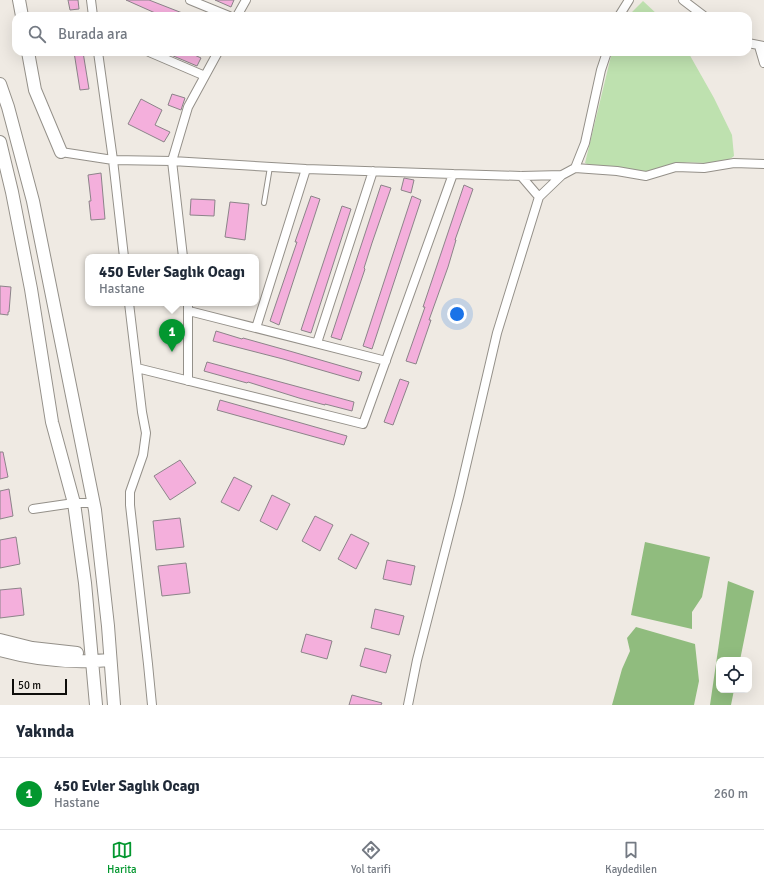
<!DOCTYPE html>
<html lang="tr">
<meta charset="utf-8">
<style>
body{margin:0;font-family:Signika,sans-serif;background:#f2f2f3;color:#1f2937}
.controls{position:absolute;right:12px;bottom:12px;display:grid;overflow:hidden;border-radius:8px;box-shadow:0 4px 16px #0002}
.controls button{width:36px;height:36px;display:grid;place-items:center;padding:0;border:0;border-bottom:1px solid #e0e1e3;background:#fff;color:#1f2937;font:20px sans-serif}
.scale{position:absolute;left:12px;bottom:10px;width:55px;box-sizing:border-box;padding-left:4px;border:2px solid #0e0d0a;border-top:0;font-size:11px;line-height:14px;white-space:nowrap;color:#0e0d0a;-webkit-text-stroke:3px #efeae3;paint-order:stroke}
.you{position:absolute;left:457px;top:314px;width:14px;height:14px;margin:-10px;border:3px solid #fff;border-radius:50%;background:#1a73e8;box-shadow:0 0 0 6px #1a73e833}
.badge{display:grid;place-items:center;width:26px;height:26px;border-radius:50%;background:#03972f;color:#fff;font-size:13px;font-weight:700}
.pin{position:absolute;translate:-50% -33px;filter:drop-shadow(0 1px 2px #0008)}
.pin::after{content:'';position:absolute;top:21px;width:14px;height:12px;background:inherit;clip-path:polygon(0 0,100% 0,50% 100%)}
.popup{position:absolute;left:85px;top:254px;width:174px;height:52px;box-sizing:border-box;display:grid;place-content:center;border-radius:8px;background:#fff;filter:drop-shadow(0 1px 3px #0005);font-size:13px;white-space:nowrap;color:#747a83}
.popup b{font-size:15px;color:#1f2937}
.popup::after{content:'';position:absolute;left:50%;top:100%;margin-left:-8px;border:8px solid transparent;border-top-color:#fff}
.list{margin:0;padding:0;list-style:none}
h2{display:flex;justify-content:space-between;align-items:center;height:52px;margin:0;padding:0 16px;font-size:17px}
h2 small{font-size:13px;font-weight:400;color:#747a83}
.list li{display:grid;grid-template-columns:26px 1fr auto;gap:12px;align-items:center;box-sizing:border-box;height:72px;padding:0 16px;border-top:1px solid #e0e1e3}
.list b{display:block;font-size:15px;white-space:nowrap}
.list p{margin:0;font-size:13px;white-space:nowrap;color:#747a83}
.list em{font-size:13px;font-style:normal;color:#747a83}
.icon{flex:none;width:22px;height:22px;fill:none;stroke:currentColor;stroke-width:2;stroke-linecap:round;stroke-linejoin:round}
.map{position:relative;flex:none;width:764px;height:705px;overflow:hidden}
.search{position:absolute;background:#fff;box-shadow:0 4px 16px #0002;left:12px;right:12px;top:12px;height:44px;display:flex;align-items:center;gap:10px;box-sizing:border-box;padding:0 14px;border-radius:12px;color:#747a83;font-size:15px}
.sheet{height:124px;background:#fff}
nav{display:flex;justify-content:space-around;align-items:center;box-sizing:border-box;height:56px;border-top:1px solid #e0e1e3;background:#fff;font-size:11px;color:#747a83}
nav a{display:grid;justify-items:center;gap:2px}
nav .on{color:#03972f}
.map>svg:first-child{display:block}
</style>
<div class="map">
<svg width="764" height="705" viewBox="0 0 764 705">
<rect width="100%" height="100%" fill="#efeae3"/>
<path fill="#bee1af" d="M 643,1 L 659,16 L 628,16 Z
M 612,52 L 688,52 L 714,98 L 732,135 L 734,156 C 721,167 698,161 683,163 C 672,165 661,171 650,172 C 631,174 609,168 589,165 L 585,163 Z"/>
<path fill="#90bc7e" d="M 645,542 L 710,557 L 702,597 L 692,612 L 692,629 L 631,615 Z
M 728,581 L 754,591 L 740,660 L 719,660 L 719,690 L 734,690 L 731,705 L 710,705 Z
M 636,627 L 695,644 L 699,681 L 694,705 L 612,705 L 622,669 L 630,651 L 627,638 Z"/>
<path fill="#f4afdc" stroke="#8c8489" d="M 68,0 L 78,0 L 79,9 L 70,10 Z
M 126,0 L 149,0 L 190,16 L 162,16 Z
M 215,0 L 234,0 L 231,7 Z
M 74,52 L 83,52 L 89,89 L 80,90 Z
M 164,52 L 188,52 L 201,58 L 197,66 Z
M 172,94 L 185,98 L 181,110 L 168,105 Z
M 141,99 L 162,110 L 155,125 L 170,132 L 164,142 L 128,124 Z
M 101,173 L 105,219 L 91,220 L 89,201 L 91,201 L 88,175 Z
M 404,178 L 414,180 L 411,193 L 401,190 Z
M 381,185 L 391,188 L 372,243 L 364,268 L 365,269 L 341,340 L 331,337 Z
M 464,185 L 473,189 L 455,240 L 456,240 L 448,267 L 429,320 L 431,320 L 416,364 L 406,361 L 425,307 L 423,307 Z
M 311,196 L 320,199 L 279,325 L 270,321 L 297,242 L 295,242 Z
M 412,196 L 421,200 L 372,349 L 363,346 Z
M 191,199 L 215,200 L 214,216 L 190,215 Z
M 230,202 L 249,204 L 245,240 L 225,237 Z
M 342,206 L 351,209 L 311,333 L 301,330 Z
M 0,286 L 11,287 L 9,312 L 8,312 L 8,315 L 0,314 Z
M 216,331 L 242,339 L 243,338 L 293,352 L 362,372 L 359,381 L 283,359 L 213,341 Z
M 207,362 L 354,402 L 352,411 L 325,404 L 325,405 L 299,398 L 248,382 L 247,383 L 204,371 Z
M 400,379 L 409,382 L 393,425 L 384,422 Z
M 220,400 L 347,436 L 344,445 L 217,410 Z
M 0,452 L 3,452 L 8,477 L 0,479 Z
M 180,460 L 196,483 L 170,500 L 154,476 Z
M 234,477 L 252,486 L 239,511 L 221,502 Z
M 9,489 L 13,516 L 0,519 L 0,491 Z
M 272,495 L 290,504 L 277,530 L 260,521 Z
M 315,516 L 333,525 L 320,551 L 302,541 Z
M 180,518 L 184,547 L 156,550 L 153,521 Z
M 351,534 L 369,543 L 356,569 L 338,559 Z
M 16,537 L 20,564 L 0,568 L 0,540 Z
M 387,560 L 415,566 L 411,585 L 383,579 Z
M 186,563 L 190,593 L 162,596 L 158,566 Z
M 21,588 L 24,615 L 0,618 L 0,590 Z
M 375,609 L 404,616 L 399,635 L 371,628 Z
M 306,634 L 332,641 L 327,659 L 301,652 Z
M 365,648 L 391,655 L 386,673 L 360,666 Z
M 352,695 L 382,703 L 381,705 L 349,705 Z"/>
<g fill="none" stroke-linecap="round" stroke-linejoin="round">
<g stroke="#949089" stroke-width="6">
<path id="lane" d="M 264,203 L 270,167"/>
</g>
<g stroke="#949089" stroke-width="10">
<path id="street" d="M 91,0 L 93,16
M 190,0 L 229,16
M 683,0 L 704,16
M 237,16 L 246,0
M 619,16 L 629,0
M 748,43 L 764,46
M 759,46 L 764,63
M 98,52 L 113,160 L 124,257
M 149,52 L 205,76
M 61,152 L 113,160 L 172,161 L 306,169 L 453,174 L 363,424 L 137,368
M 575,168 L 617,171 L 646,176 L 676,167 L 704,168 L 734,163 L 764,164
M 453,174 L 521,176 L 562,175 L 575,168 L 585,143 L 601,70 L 607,52
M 521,176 L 539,197
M 183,257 L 172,161 L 188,107 L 218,52
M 129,303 L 142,412 L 146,433 L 143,455 L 130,492 L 130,505 L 148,664 L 152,705
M 188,303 L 188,381
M 189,311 L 386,361
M 256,328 L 306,169
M 317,343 L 373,171
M 33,509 L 74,503 L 93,503
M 408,705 L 417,660 L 459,496 L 497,333 L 539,197 L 562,175"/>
</g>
<g stroke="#949089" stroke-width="14">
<path id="secondary" d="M 19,0 L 22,16
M 28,52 L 35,90 L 61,152
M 0,84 L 8,107 L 33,201 L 95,510 L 108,626 L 114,705
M 0,142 L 12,192 L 31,289 L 52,422 L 74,503 L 85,583 L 96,705
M 0,640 L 32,648 L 77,653
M 0,650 C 35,660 74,663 110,660"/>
</g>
<use href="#lane" stroke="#fff" stroke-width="4"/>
<use href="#street" stroke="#fff" stroke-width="8"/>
<use href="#secondary" stroke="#fff" stroke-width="12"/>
</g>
</svg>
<div class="controls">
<button><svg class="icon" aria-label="locate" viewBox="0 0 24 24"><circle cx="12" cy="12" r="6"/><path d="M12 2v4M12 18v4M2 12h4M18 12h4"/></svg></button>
</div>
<div class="scale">50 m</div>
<div class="you"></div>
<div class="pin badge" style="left:172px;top:352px">1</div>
<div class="popup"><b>450 Evler Saglık Ocagı</b>Hastane</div>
<div class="search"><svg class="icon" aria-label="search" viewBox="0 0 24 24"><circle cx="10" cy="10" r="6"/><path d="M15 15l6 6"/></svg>Burada ara</div>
</div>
<section class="sheet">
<h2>Yakında<small></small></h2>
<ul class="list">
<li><span class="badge">1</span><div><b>450 Evler Saglık Ocagı</b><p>Hastane</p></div><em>260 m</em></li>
</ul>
</section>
<nav>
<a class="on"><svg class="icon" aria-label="map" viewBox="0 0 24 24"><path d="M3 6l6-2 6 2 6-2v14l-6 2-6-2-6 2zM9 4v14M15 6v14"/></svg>Harita</a>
<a><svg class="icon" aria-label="directions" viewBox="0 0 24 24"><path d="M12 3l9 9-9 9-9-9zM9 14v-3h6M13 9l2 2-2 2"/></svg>Yol tarifi</a>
<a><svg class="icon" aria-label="saved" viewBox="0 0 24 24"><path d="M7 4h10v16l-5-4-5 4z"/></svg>Kaydedilen</a>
</nav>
